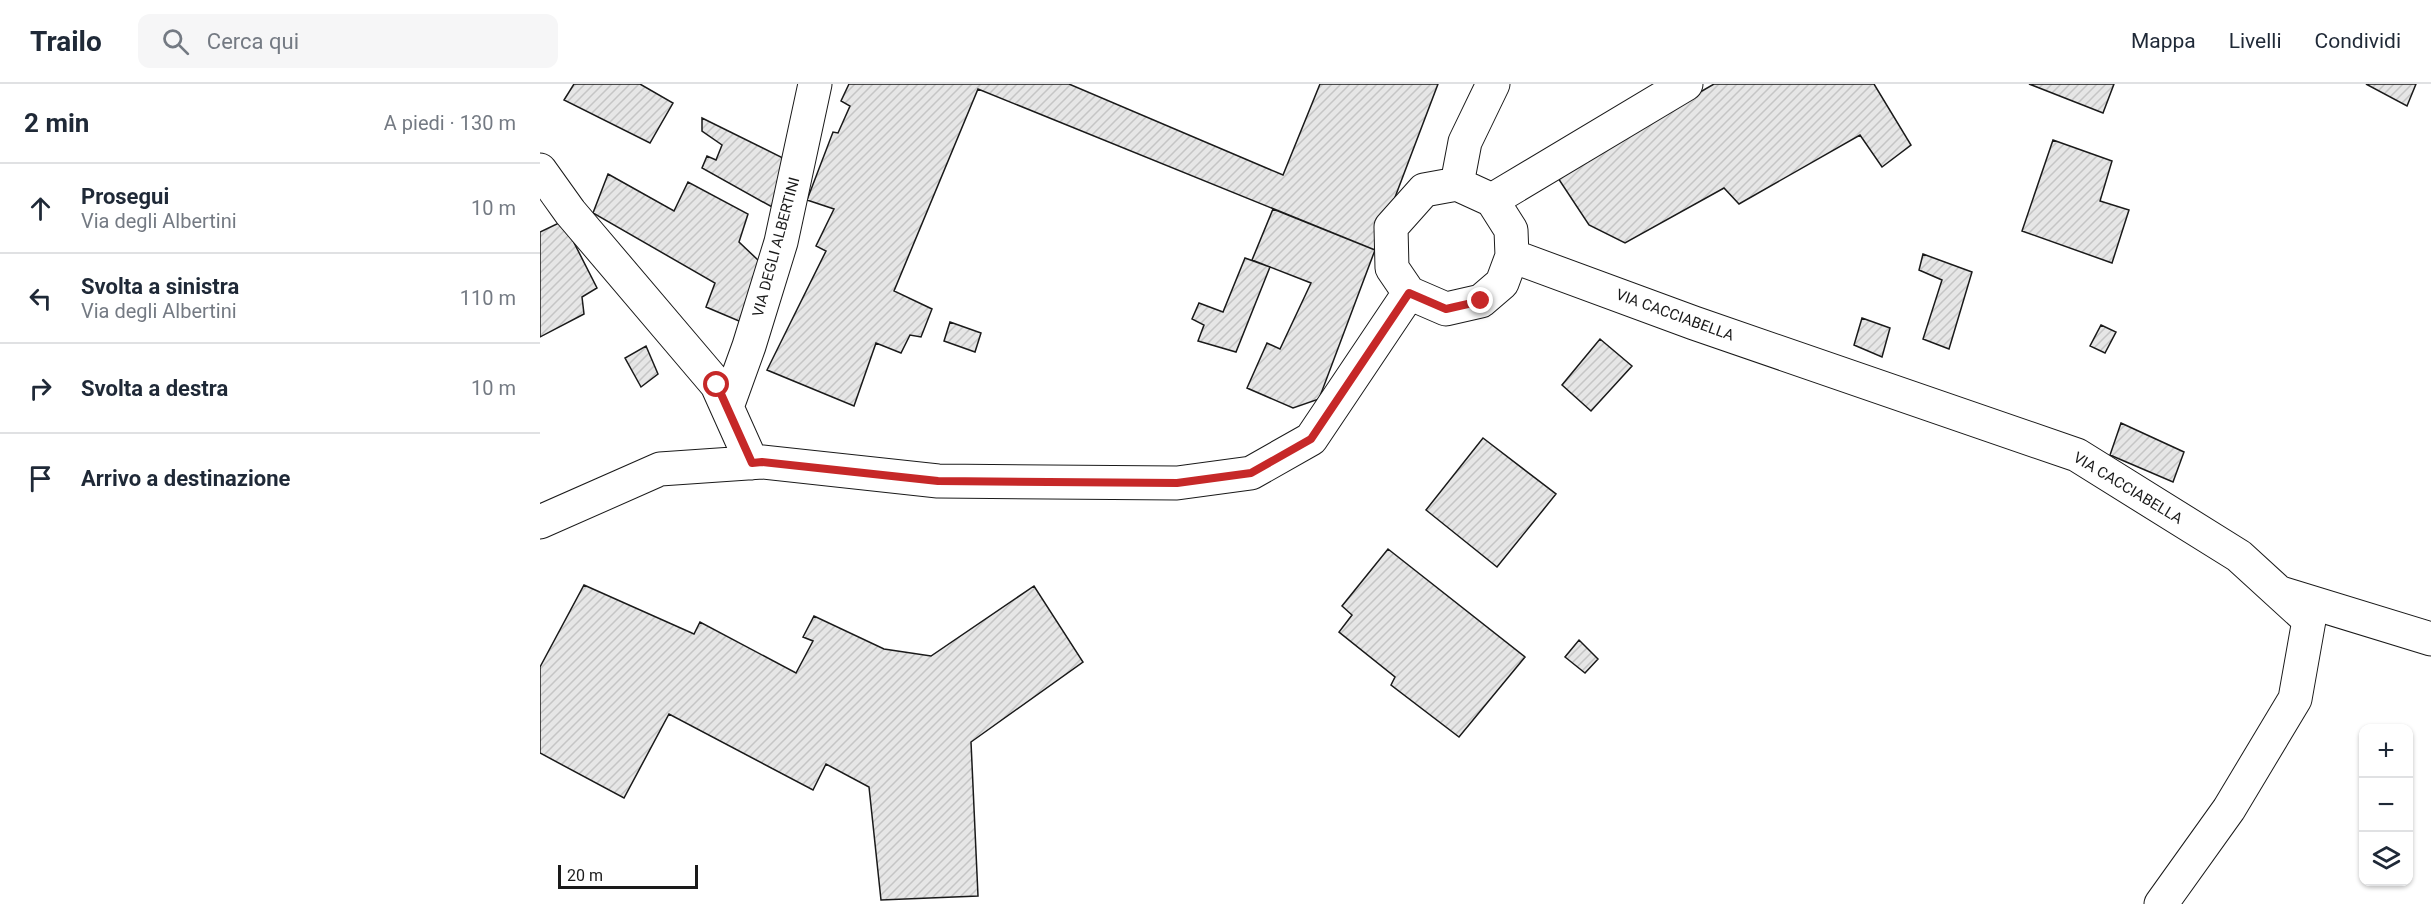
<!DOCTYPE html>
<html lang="it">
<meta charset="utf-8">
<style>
body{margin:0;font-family:Roboto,sans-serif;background:#f6f6f7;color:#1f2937}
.controls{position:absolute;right:18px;bottom:18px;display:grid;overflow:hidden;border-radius:12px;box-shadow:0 2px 4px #0004}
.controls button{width:54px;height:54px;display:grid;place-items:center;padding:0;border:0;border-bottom:2px solid #e0e1e3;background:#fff;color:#1f2937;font:30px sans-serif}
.scale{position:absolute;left:18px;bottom:15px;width:140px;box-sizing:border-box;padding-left:6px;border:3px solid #1a1a1a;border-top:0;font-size:16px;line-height:21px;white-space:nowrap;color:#1a1a1a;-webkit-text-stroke:4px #fff;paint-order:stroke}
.stop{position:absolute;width:18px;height:18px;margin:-14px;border:4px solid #c62828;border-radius:50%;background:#fff}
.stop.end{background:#c62828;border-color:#fff;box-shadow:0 2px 6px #0008}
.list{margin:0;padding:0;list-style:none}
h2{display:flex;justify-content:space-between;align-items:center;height:78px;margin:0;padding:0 24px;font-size:26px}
h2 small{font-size:20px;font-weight:400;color:#747a83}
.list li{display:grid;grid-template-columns:39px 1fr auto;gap:18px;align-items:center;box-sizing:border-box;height:90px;padding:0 24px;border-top:2px solid #e0e1e3}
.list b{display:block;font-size:22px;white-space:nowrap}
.list p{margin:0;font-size:20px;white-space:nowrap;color:#747a83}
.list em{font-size:20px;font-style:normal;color:#747a83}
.icon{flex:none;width:33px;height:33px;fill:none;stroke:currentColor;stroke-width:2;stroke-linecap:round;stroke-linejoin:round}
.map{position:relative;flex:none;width:1891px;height:820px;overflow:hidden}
header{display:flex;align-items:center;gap:36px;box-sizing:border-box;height:84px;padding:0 30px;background:#fff;border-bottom:2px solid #e0e1e3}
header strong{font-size:28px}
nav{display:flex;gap:33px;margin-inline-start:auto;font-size:21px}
.search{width:420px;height:54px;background:#f6f6f7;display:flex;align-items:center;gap:15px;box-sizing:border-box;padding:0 21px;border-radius:12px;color:#747a83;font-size:22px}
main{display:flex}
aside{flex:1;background:#fff}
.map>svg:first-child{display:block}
</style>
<header>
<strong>Trailo</strong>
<div class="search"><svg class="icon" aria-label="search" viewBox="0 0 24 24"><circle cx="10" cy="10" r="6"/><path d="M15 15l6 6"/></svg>Cerca qui</div>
<nav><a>Mappa</a><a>Livelli</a><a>Condividi</a></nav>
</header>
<main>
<aside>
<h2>2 min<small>A piedi · 130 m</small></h2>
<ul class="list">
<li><svg class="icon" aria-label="ahead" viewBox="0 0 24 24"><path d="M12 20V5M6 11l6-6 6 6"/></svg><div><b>Prosegui</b><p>Via degli Albertini</p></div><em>10 m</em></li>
<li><svg class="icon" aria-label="left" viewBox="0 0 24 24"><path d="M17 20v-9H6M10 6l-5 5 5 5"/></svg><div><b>Svolta a sinistra</b><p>Via degli Albertini</p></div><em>110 m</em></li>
<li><svg class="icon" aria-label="right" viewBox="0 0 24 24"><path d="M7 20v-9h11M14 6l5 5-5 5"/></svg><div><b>Svolta a destra</b></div><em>10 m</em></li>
<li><svg class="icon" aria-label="arrive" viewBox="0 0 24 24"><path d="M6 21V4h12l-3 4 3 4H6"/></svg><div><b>Arrivo a destinazione</b></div></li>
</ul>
</aside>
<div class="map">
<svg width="1891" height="820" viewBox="0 0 1891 820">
<defs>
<pattern id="building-hatch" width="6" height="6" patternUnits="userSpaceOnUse" patternTransform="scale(1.5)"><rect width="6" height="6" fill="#e6e6e6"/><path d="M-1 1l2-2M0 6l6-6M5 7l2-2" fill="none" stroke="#c5c5c5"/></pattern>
</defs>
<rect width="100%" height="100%" fill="#fff"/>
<path fill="url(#building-hatch)" stroke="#1a1a1a" stroke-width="1.5" d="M 34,0 L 100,0 L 133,19 L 110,59 L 24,16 Z
M 309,0 L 529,0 L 743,91 L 780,0 L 898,0 L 835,166 L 438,5 L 354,207 L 392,225 L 381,253 L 370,251 L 361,269 L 336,259 L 314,322 L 227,286 L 286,167 L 276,162 L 294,125 L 267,116 L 293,48 L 298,49 L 310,22 L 301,17 Z
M 1174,0 L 1334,0 L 1371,61 L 1342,83 L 1320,51 L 1199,120 L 1184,104 L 1085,159 L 1049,141 L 1016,91 Z
M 1489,0 L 1574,0 L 1563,29 Z
M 1826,0 L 1876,0 L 1867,22 Z
M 162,34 L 249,77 L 232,123 L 162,84 L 167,72 L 176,76 L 182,61 L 162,47 Z
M 1513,56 L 1572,77 L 1560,117 L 1589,126 L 1572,179 L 1482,147 Z
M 68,90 L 134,127 L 148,98 L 208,130 L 199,158 L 219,177 L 206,240 L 166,223 L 175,199 L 53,129 Z
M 733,125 L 835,166 L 779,315 L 753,324 L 707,304 L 727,259 L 740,265 L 771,199 L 712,176 Z
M 23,137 L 57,204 L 42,213 L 44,230 L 0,253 L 0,148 Z
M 1383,170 L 1432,188 L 1409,265 L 1383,255 L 1402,196 L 1379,186 Z
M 705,174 L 730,183 L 696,268 L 658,257 L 664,241 L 652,235 L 659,219 L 683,228 Z
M 1322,234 L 1350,244 L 1342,273 L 1314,261 Z
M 410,238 L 441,249 L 435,268 L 404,257 Z
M 1561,241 L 1576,248 L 1565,269 L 1550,262 Z
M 1060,255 L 1092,282 L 1051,327 L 1022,301 Z
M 106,262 L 118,290 L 101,303 L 85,274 Z
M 1581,339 L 1644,368 L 1633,398 L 1570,371 Z
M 943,354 L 1016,410 L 957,483 L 886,426 Z
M 848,465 L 985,573 L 919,653 L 851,601 L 855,593 L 799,548 L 812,531 L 802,522 Z
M 44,501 L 154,550 L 160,538 L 256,589 L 273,557 L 263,553 L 274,532 L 344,565 L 391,572 L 494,502 L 543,578 L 431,658 L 438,812 L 341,816 L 329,703 L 286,680 L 273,706 L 129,630 L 84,714 L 0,669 L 0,583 Z
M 1039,556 L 1058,575 L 1045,589 L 1025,573 Z"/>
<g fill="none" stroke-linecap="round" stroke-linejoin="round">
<g stroke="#1a1a1a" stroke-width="35">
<path id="street" d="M 0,86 L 30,128 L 177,301 L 212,379
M 917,100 L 952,116 L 971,146 L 972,172 L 962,199 L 941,217 L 906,225 L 869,209 L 852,184 L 851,143 L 884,106 Z
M 917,100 L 925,58 L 953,0
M 952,116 L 1146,0
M 972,172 L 1154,239 L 1537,371 L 1699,472 L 1769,536 L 1755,615 L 1689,725 L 1621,820
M 187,323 L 209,262 L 241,158 L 275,0
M 0,438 L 120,385 L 222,378 L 398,397 L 637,399 L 711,389 L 771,355 L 869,209
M 1744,510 L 1891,555"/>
</g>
<use href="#street" stroke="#fff" stroke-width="33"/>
</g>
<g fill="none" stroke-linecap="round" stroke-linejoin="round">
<path stroke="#c62828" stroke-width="8" d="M 177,301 L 212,379 L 222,378 L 398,397 L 637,399 L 711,389 L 771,355 L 869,209 L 906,225 L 941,217"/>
</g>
<g text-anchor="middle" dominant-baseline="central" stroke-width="4.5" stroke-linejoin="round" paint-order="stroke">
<g font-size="15" fill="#1a1a1a" stroke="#fff">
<text transform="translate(236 163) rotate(-75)">VIA DEGLI ALBERTINI</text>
<text transform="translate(1135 231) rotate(20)">VIA CACCIABELLA</text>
<text transform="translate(1588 404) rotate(31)">VIA CACCIABELLA</text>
</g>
</g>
</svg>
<div class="controls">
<button>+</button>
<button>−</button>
<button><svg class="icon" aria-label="layers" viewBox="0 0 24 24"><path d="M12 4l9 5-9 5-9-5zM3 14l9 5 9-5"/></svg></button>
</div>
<div class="scale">20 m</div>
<div class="stop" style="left:177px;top:301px"></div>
<div class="stop end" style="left:941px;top:217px"></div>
</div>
</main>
